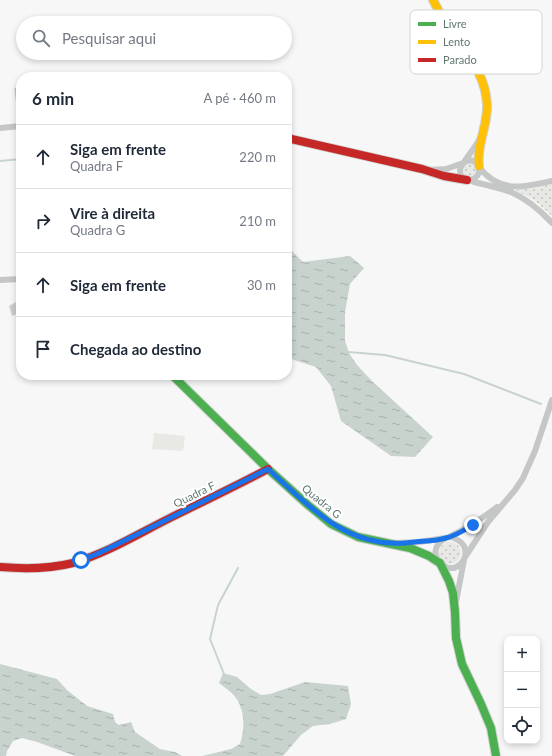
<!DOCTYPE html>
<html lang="pt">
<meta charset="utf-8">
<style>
body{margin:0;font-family:Lato,sans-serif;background:#f6f6f7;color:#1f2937}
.controls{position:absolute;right:12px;bottom:12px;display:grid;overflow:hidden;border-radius:8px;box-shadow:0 2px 6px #0003}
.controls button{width:36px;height:36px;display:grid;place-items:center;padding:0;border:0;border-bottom:1px solid #e0e1e3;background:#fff;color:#1f2937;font:20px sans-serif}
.stop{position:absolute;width:12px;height:12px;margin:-9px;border:3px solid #1a73e8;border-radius:50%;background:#fff}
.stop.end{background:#1a73e8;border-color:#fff;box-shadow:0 1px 4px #0008}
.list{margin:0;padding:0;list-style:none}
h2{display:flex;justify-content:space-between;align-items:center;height:52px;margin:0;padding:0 16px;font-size:17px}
h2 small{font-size:13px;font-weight:400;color:#747a83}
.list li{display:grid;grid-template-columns:26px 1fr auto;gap:12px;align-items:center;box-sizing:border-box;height:64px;padding:0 16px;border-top:1px solid #e0e1e3}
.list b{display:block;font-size:15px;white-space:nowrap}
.list p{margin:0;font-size:13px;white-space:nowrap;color:#747a83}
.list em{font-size:13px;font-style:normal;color:#747a83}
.icon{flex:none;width:22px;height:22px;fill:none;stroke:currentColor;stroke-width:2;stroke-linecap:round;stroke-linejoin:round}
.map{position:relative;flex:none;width:552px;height:756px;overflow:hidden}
.search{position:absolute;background:#fff;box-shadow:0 2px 6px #0003;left:16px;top:16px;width:276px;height:44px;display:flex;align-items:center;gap:10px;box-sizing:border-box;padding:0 14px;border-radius:22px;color:#747a83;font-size:15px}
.panel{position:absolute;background:#fff;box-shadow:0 2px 6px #0003;left:16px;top:72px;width:276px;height:308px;border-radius:16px}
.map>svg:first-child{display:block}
</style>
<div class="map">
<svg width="552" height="756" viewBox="0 0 552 756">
<defs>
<pattern id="grass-dots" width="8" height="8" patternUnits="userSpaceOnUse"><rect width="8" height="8" fill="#e8e8e4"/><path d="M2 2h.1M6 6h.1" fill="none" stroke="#bfc1bd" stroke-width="1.8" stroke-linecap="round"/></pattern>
<pattern id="water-ripples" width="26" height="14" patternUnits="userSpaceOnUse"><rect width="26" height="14" fill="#c9d3ce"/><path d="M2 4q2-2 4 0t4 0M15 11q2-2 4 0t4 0" fill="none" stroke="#a7b0ac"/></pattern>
</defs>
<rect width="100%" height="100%" fill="#f7f7f7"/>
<path fill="url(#grass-dots)" d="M463 170a7 7 0 1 1 14 0a7 7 0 1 1-14 0Z
M 552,184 L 552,216 L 534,200 L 515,190 L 536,188 Z
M439 553a11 11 0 1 1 22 0a11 11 0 1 1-22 0Z"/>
<path fill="#e8e8e4" d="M 154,433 L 185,436 L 183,451 L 152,449 Z"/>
<path fill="url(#water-ripples)" d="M 287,246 L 303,262 L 350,256 L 364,268 L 350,284 L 345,312 L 345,341 L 349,353 L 357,365 L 372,381 L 433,437 L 415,457 L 391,456 L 341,421 L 331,386 L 316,367 L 294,360 L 287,356 Z
M 0,664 L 57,679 L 67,690 L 87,706 L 113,714 L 115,722 L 119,725 L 131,722 L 135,732 L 160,749 L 175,752 L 182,756 L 75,756 L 37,742 L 22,738 L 13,741 L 7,751 L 6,756 L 0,756 Z
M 223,673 L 237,677 L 251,689 L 261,695 L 270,694 L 305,682 L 348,686 L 351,704 L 346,719 L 330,724 L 313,726 L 301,735 L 283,756 L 202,756 L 231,749 L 240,744 C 245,729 245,711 236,698 C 232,692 224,687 219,683 Z"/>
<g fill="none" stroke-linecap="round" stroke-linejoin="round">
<path stroke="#c9d3ce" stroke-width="2" d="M 0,161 L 21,159
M 348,352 L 385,355 L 464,374 L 541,404
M 224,674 L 210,639 L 218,605 L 238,568"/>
</g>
<path fill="#cbcdcd" stroke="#e6e6e6" d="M 21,299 L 21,309 L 19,309 L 20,313 L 12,316 L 9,306 Z"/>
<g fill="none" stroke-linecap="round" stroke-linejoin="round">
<g stroke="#d0d3d2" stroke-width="10">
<path id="fast" d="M 172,375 L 268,469 L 308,505 L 331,524 L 358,537 L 410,548 L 429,556 L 438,562
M 440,563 L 449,581 L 453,593 L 455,612 L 456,638 L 462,664 L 481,704 L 491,728 L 496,756"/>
</g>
<g stroke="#d0d3d2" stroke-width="10">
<path id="slow" d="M 433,0 C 440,14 448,27 457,40 C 472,61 486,78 487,105 C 488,126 476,145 479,166"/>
</g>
<g stroke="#d0d3d2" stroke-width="10">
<path id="jam" d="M 287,138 L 422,169 L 444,176 L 467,180
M 0,567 C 24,569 49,569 73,563 C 107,553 138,534 170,518 C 202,502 236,486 268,469"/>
</g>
<path stroke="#c5c7c6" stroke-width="3" d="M 16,89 L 20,126"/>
<path stroke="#c5c7c6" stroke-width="6" d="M 0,128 L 21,126
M 464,162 C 470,159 475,160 479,166 L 479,173 C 474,184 459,181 460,169 C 461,165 476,146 479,140
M 479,167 C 499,193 523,188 552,181
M 428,170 L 446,169 L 463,163
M 469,180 L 474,182 C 487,185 500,188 511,192 C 527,199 540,210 552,223
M 0,280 L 21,279
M 449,537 C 467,528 482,519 497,507
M 396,543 L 419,542 L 451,537 C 457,539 461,541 464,546 C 466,551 466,557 463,561 C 449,582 420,551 446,538
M 465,557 L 488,522 L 515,490 L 523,478 L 535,451 L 552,400
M 456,602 L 464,560"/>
<use href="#fast" stroke="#4caf50" stroke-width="8"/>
<use href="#slow" stroke="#ffc107" stroke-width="8"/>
<use href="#jam" stroke="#c62828" stroke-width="8"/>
</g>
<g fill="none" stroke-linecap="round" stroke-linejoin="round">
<path stroke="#1a73e8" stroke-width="5" d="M 81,560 L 97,554 L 138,534 L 268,469 C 304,501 339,541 391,543 C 399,544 407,543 415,542 C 425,541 436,541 446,538 C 455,536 464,530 473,525"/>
</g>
<g text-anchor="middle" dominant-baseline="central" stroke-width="4" stroke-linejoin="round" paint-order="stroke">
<g font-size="11" fill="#617870" stroke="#fff">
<text transform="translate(194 494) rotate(-26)">Quadra F</text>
<text transform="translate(322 501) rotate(39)">Quadra G</text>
</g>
</g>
<rect x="410" y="10" width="132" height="64" rx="6" fill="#fff" stroke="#d0d6d4" stroke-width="1"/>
<rect x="418" y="22" width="18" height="4" fill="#4caf50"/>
<rect x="418" y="40" width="18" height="4" fill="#ffc107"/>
<rect x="418" y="58" width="18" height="4" fill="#c62828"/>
<g font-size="11" fill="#617870">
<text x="443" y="28">Livre</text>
<text x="443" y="46">Lento</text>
<text x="443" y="64">Parado</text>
</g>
</svg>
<div class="controls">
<button>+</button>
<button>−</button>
<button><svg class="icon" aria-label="locate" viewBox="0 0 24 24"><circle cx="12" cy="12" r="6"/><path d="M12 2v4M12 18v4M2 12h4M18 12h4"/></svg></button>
</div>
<div class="stop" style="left:81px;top:560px"></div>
<div class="stop end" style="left:473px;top:525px"></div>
<div class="search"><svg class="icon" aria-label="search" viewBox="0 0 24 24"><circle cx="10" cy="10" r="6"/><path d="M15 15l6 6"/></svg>Pesquisar aqui</div>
<section class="panel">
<h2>6 min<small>A pé · 460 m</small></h2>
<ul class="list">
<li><svg class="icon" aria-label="ahead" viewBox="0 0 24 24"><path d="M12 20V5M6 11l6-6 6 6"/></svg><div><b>Siga em frente</b><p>Quadra F</p></div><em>220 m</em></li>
<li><svg class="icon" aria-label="right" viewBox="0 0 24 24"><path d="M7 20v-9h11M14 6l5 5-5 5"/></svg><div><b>Vire à direita</b><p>Quadra G</p></div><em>210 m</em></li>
<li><svg class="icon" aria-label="ahead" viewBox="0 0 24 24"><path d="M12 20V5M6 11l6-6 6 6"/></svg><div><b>Siga em frente</b></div><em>30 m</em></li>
<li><svg class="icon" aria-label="arrive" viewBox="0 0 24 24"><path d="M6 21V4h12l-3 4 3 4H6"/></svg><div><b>Chegada ao destino</b></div></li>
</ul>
</section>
</div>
